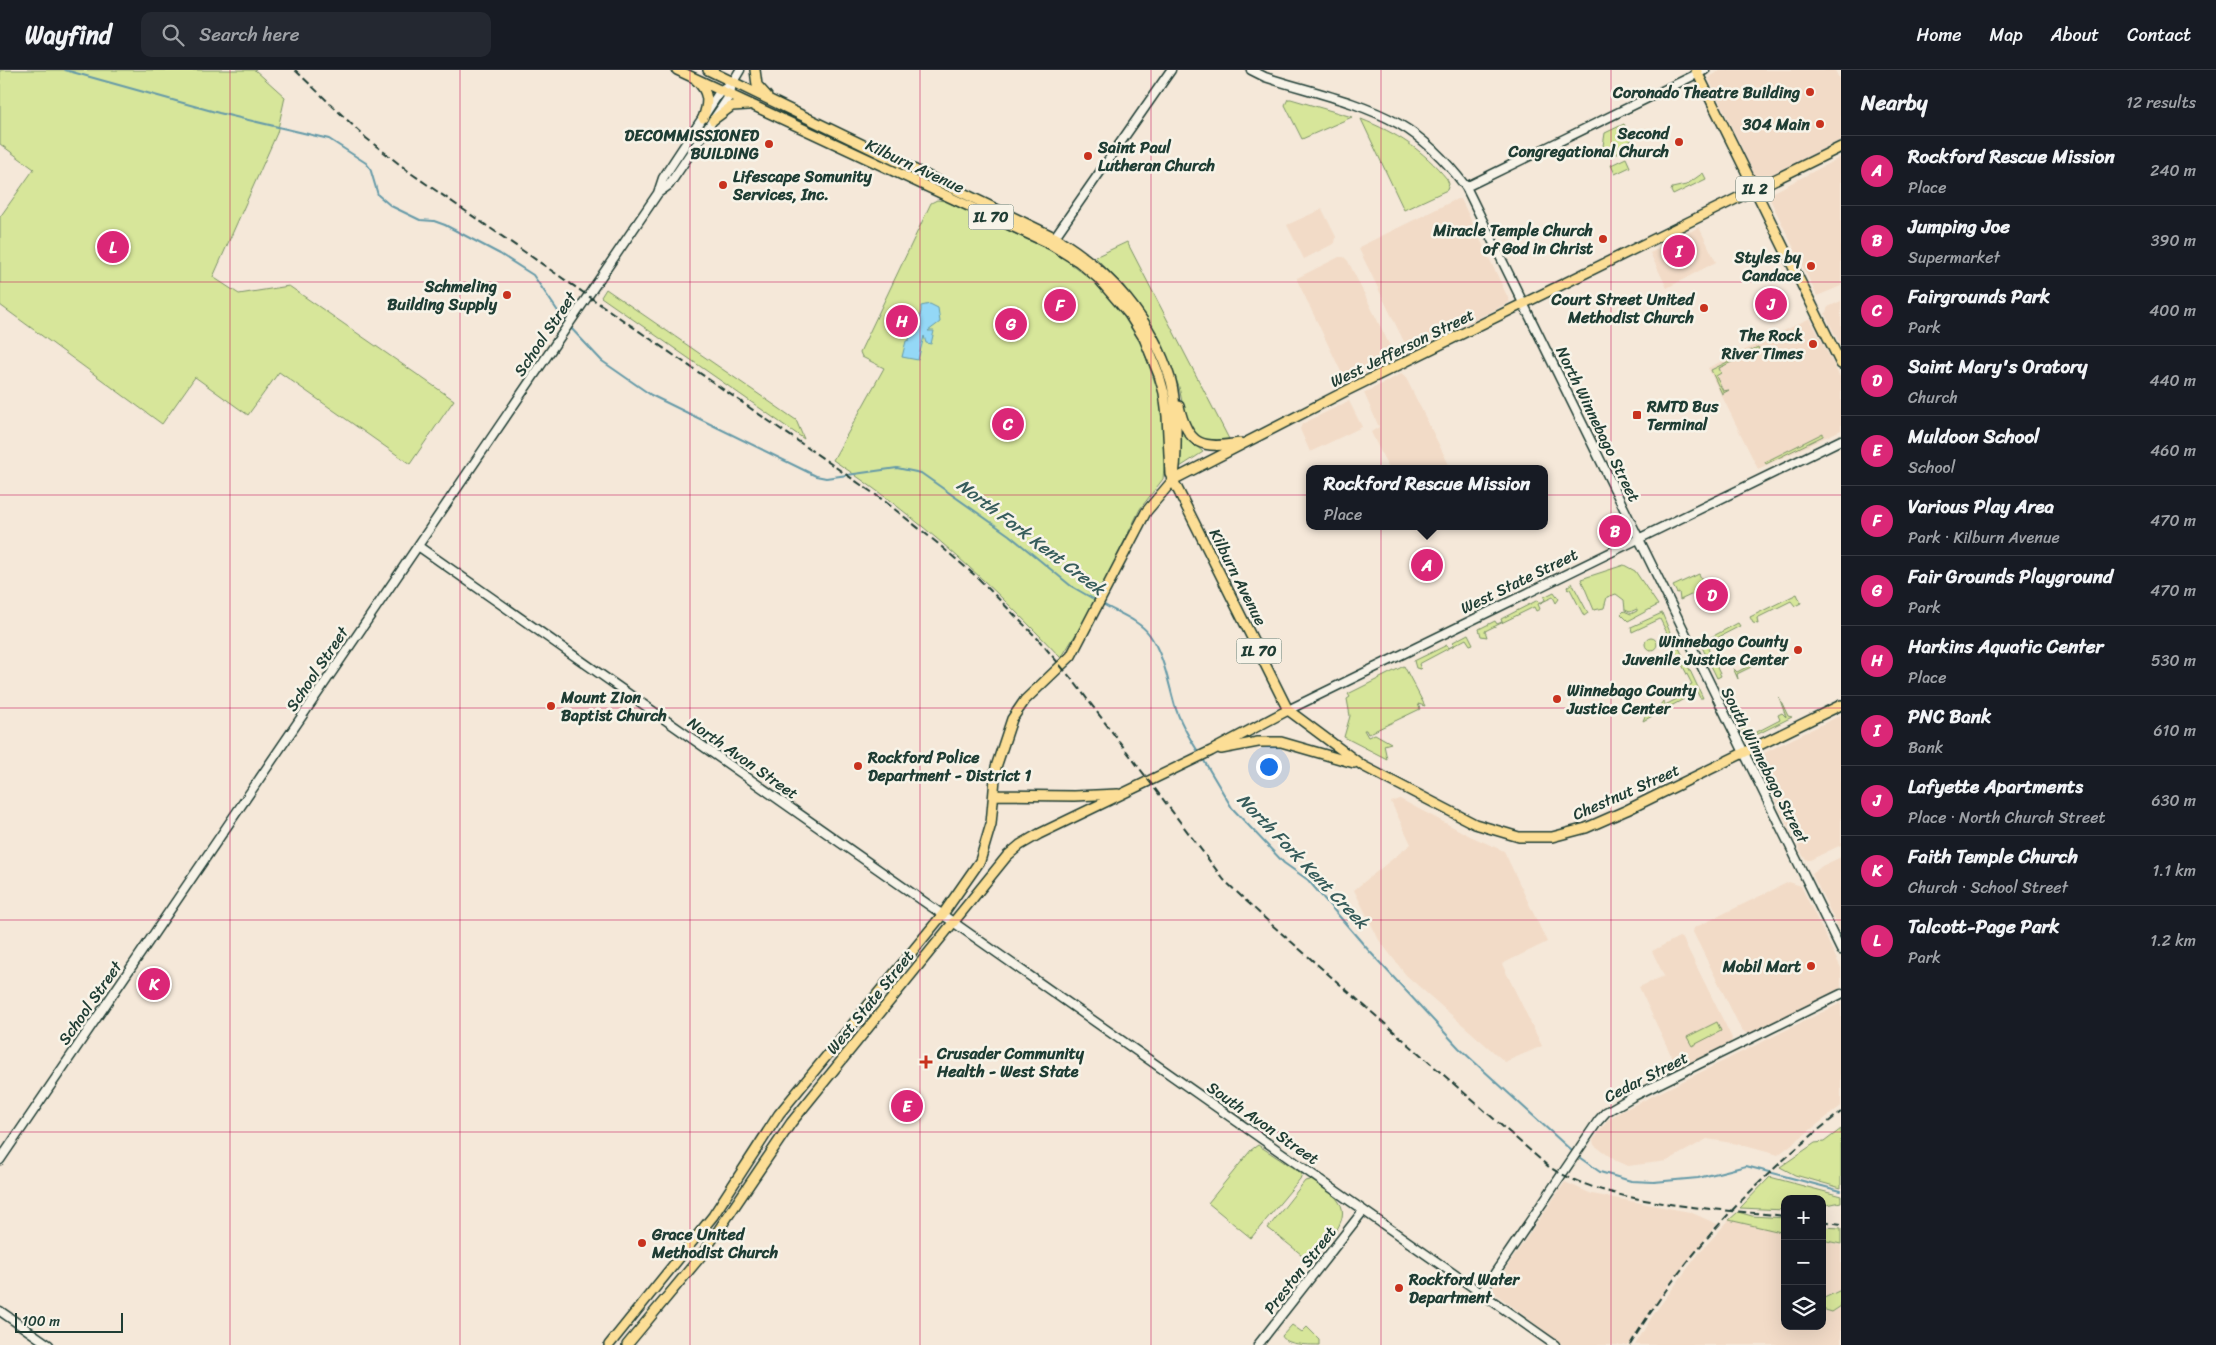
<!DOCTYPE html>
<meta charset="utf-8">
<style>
body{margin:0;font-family:Sriracha,sans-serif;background:#242831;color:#f1f3f6}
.controls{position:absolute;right:15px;bottom:15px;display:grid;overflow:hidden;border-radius:10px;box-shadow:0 5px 20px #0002}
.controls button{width:45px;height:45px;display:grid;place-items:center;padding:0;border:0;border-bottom:1px solid #363941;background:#171b24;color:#f1f3f6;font:25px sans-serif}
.scale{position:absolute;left:15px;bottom:12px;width:108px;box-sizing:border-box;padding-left:5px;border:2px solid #1f3d34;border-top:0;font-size:14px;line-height:18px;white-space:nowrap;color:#1f3d34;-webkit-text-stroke:4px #f7f3e8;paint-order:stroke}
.you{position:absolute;left:1268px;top:696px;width:18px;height:18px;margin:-12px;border:4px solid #fff;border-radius:50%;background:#1a73e8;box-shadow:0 0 0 8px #1a73e833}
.badge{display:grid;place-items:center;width:32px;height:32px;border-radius:50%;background:#db2777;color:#fff;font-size:16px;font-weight:700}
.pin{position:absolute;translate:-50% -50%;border:2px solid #fff;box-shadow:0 1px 5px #0006}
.popup{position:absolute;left:1306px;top:395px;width:242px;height:65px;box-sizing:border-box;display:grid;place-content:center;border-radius:10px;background:#171b24;filter:drop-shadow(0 1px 4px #0005);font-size:16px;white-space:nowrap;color:#9ea1a6}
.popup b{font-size:19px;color:#f1f3f6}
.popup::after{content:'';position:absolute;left:50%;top:100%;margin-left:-10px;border:10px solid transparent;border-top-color:#171b24}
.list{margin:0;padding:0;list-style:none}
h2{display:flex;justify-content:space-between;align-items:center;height:65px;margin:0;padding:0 20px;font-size:21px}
h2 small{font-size:16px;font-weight:400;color:#9ea1a6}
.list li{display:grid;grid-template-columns:32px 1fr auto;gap:15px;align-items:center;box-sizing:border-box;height:70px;padding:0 20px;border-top:1px solid #363941}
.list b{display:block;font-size:19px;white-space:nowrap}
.list p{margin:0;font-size:16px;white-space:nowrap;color:#9ea1a6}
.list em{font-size:16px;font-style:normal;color:#9ea1a6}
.icon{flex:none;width:28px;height:28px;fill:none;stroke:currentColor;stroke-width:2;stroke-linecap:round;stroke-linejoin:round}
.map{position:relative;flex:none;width:1841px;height:1275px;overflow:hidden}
header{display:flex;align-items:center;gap:30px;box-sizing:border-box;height:70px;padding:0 25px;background:#171b24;border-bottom:1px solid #363941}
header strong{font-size:24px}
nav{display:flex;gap:28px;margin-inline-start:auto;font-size:18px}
.search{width:350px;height:45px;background:#242831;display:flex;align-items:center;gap:12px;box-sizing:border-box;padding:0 18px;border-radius:10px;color:#9ea1a6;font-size:19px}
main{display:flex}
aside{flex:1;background:#171b24}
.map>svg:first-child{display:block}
</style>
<header>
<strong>Wayfind</strong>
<div class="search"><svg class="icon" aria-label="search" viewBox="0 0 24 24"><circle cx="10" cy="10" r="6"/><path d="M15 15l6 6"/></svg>Search here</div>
<nav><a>Home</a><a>Map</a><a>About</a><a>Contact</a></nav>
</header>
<main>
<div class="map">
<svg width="1841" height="1275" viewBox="0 0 1841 1275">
<rect width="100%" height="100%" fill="#f5e8d9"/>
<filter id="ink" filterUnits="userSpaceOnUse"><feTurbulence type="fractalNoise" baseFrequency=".02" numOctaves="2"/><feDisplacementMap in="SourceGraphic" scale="10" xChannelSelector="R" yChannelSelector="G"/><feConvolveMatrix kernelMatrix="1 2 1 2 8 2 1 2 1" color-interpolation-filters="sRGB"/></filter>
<g filter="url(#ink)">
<path fill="#f2dbc7" d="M 1721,0 L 1835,0 L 1841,13 L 1841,70 L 1762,109 L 1756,108 L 1709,9 L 1710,6 Z
M 1841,87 L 1841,216 L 1817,226 L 1768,125 Z
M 1457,129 L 1461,129 L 1510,232 L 1415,280 L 1408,280 L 1359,179 L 1361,176 Z
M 1322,139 L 1336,167 L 1335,173 L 1304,189 L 1287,155 Z
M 1699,157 L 1716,192 L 1667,218 L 1650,183 Z
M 1339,187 L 1344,187 L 1348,191 L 1394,284 L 1390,292 L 1348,313 L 1346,312 L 1297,210 L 1297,208 Z
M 1841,231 L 1841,277 L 1825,244 L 1828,237 Z
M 1810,248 L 1841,309 L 1841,360 L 1758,399 L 1708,298 Z
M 1401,304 L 1405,306 L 1451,399 L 1389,399 L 1371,362 L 1379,357 L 1364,323 Z
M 1349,331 L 1362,357 L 1310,382 L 1300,359 L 1302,354 Z
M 1841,645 L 1841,775 L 1810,790 L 1807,790 L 1803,786 L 1756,690 L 1756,687 Z
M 1400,729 L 1470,766 L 1504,781 L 1547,872 L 1502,894 L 1542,976 L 1505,992 L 1406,905 L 1379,870 L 1354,820 L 1411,774 L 1391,732 Z
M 1841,787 L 1841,863 L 1812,804 L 1822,796 Z
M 1789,812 L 1801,816 L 1841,898 L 1841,918 L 1751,964 L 1746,963 L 1741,959 L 1693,862 L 1694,858 Z
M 1679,867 L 1683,869 L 1732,968 L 1731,974 L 1678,1000 L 1639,917 L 1664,906 L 1652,881 Z
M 1841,933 L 1841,1036 L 1778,1085 L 1738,1074 L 1707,1069 L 1667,1091 L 1628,1096 L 1616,1091 L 1594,1075 L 1593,1070 L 1608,1050 L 1618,1043 Z
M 1565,1112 L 1592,1124 L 1690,1142 L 1717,1154 L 1668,1215 L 1629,1275 L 1563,1275 L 1493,1222 L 1493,1217 Z
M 1729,1150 L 1785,1163 L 1785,1256 L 1822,1256 L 1822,1239 L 1832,1242 L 1841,1236 L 1841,1275 L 1635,1275 L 1653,1245 L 1699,1183 Z
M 1822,1170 L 1841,1175 L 1841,1220 L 1822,1229 Z"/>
<path fill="#d7e69a" stroke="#7b9267" d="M 0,0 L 255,0 L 285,27 L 277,63 L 213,207 L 239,224 L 289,216 L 454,330 L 410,394 L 279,302 L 248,345 L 195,307 L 162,354 L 0,235 L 0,147 L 34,99 L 0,74 Z
M 1288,29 L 1291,29 L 1352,47 L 1302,69 L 1285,35 Z
M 1361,49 C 1397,63 1423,80 1447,109 L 1449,114 L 1447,120 L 1404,140 Z
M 1624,54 L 1632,70 L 1619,77 L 1621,81 L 1614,85 L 1612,81 L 1607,84 L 1603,76 L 1605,63 Z
M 1626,88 L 1630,97 L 1615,104 L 1611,95 Z
M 1703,103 L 1706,109 L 1673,125 L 1671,121 L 1672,118 L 1686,115 Z
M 937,130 L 945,131 L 1058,184 L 1092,210 L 1117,236 L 1141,274 L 1160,326 L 1165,383 L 1163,409 L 1140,439 L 1089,543 L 1061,588 C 990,513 920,448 833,390 L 884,298 L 862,287 L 860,282 L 931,133 Z
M 1127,172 L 1229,369 L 1218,372 L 1203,371 L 1187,356 L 1179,317 L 1161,271 L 1151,254 L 1123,215 L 1095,187 Z
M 606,219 L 796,350 L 804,369 L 601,227 Z
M 1758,277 L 1759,279 L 1719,298 L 1721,303 L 1716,306 L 1723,321 L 1729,320 L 1722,324 L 1711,300 Z
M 1178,343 L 1185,366 L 1203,382 L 1180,397 Z
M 1823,363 L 1823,366 L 1766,394 L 1765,392 Z
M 1624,495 L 1635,501 L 1658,535 L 1628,551 L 1621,544 L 1624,541 L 1631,544 L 1637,541 L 1637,539 L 1630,542 L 1625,540 L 1624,530 L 1616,524 L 1607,527 L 1604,538 L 1594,540 L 1581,509 Z
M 1699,504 L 1706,518 L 1680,530 L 1679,522 L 1677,523 L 1673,516 Z
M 1572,513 L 1588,543 L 1584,546 L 1570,519 L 1568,520 L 1567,517 Z
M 1554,522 L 1559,529 L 1556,533 L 1553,527 L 1538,534 L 1540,539 L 1536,541 L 1534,537 L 1485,561 L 1487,567 L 1481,566 L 1479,559 L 1495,551 L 1497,554 L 1502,552 L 1501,549 L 1538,530 L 1540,533 L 1545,530 L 1544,527 Z
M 1797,524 L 1801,533 L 1795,536 L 1791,531 L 1757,548 L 1758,554 L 1753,553 L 1750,547 Z
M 1662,543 L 1672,567 L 1664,569 L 1668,565 L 1660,549 L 1632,562 L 1631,557 Z
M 1738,553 L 1740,556 L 1711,571 L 1713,576 L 1708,579 L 1721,606 L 1717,608 L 1700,573 Z
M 1468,564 L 1473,574 L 1470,575 L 1466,569 L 1419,594 L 1421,599 L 1416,598 L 1414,591 L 1447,575 L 1449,578 L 1454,575 L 1453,572 Z
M1645 574a6 6 0 1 1 12 0a6 6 0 1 1-12 0Z
M 1679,578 L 1684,588 L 1681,590 L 1684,595 L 1687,594 L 1703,628 L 1700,628 L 1697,622 L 1643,651 L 1645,646 L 1658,638 L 1663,631 L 1665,635 L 1689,623 L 1686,617 L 1692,614 L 1676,583 L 1671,584 L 1672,581 Z
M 1760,585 L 1765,596 L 1761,592 L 1737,604 L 1738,609 L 1733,598 L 1737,602 L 1760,590 Z
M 1404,596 L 1425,636 L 1418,634 L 1420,639 L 1368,664 L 1366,660 L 1364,660 L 1368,667 L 1375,664 L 1391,673 L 1384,675 L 1387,689 L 1344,667 L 1350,646 L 1347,629 L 1350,627 L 1348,624 Z
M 1730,627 L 1746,661 L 1743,662 L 1728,629 Z
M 1779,627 L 1788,646 L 1792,647 L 1754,666 L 1753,664 L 1780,650 L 1778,645 L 1782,643 L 1786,647 Z
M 1717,952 L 1721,961 L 1692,976 L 1687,967 Z
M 1841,1059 L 1841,1118 L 1795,1105 L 1780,1097 L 1815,1073 L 1824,1072 Z
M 1258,1075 L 1302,1104 L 1300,1109 L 1251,1168 L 1208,1133 L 1251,1080 Z
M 1770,1107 L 1841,1126 L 1841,1132 L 1822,1136 L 1822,1129 L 1785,1129 L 1785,1140 L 1740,1138 Z
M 1311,1110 C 1320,1116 1333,1122 1339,1132 C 1353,1150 1322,1178 1311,1192 L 1268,1158 L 1305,1111 Z
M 1738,1142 L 1752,1146 L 1785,1148 L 1785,1163 L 1729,1150 Z
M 1822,1157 L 1841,1158 L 1841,1174 L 1822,1170 Z
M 1841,1220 L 1841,1236 L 1832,1242 L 1822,1239 L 1822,1229 Z
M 1292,1255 L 1302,1262 L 1307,1257 L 1319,1269 L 1319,1275 C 1307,1275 1286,1275 1282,1266 Z"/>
<path fill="#94d8f6" stroke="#659aa8" d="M 930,234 L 938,238 L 940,252 L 928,261 L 934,261 L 931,274 L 926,273 L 924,266 L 918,290 L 902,287 L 906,271 L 909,270 C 911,258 923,248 921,236 Z"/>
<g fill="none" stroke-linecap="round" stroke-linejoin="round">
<path stroke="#659aa8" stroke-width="2" d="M 65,0 L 219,43 L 329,69 L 366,93 L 370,98 L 378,125 L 391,136 L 420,150 L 434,151 L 445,155 L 500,184 L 533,205 L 566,253
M 569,256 L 602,291 L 651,325 L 816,406 L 826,408 L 897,398 L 921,403 L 1009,465 L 1071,516 L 1097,531
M 1101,533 C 1115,542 1139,550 1149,564 C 1164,585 1168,612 1175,636 C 1180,653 1190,669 1199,683
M 1203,689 L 1232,738 L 1284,793 L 1308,810 L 1370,882 L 1459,978 L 1573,1082
M 1576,1085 L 1600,1102 L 1631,1111 L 1654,1112 L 1698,1108 L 1746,1096 L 1841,1121"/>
<g stroke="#1f3d34" stroke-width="11">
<path id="secondary" d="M 1251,0 L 1265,7 C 1308,21 1358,31 1399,54 C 1425,69 1448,93 1466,117 L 1841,880
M 1466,117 L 1705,0
M 658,123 L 669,115 L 730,25 L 731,19
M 1052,171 L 1171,0
M 418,476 L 1555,1275
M 1288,640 L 1841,370
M 0,1090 L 658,123 L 663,108 L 721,20 L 733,12 L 740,0
M 1482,1222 L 1598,1051 L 1606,1042 L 1632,1027 L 1841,924
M 0,1241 L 49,1275
M 1258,1275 L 1363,1141"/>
</g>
<g stroke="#1f3d34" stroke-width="12">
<path id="primary" d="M 677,0 L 1050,174 L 1079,192 L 1098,208 L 1129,244 L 1144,268 L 1159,305 L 1164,323 L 1167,346 L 1170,404 L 1288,640 L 1363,696 L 1475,754 L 1519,767 L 1552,767 L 1586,758 L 1627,740 L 1841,635
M 708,0 L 1054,167 C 1110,200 1152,249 1171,311 C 1175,325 1175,342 1176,357 C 1176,375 1177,393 1173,410
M 755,0 L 757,15 L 767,26
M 1696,0 L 1841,294
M 696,10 C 709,22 709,32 703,48
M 713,50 L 732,36 L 748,35
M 1179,336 C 1188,376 1202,379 1240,373
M 1221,679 L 1258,672 L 1281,672 L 1354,693
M 995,725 L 1074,726 L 1118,724
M 609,1275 L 713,1146 L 779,1044 L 943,844 L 980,791 L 991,754 L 996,697 L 1012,649 L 1025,630 L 1071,586 L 1146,442 L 1173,410 L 1348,320 L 1841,77
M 627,1275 L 701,1186 L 791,1053 L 1007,786 L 1020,775 L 1039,764 L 1211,681 L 1288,640"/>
</g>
<use href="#secondary" stroke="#f7f3e8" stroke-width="8"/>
<use href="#primary" stroke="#fcde96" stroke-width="9"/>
<path stroke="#1f3d34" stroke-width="2" stroke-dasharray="8 4" stroke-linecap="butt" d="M 295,0 L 366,68 L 412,104 L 883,430 L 936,472 L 978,508 L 1038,569 L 1075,613 L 1224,810 L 1272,855 L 1549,1097 C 1612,1136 1712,1138 1785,1146
M 1822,1151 L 1841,1154
M 1630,1275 C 1684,1184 1758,1106 1841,1042"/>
</g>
</g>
<path fill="none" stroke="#c2185b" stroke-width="1" stroke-opacity="0.55" d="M 230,0 L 230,1275M 460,0 L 460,1275M 690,0 L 690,1275M 920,0 L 920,1275M 1151,0 L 1151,1275M 1381,0 L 1381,1275M 1611,0 L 1611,1275M 0,212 L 1841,212M 0,425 L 1841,425M 0,638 L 1841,638M 0,850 L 1841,850M 0,1062 L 1841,1062"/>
<g fill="#c8321e" stroke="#f7f3e8" stroke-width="2">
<circle cx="1810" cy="22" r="5"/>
<circle cx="1820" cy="54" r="5"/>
<circle cx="1679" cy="72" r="5"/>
<circle cx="769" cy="74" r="5"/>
<circle cx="1088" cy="86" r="5"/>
<circle cx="723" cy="115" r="5"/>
<circle cx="1603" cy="169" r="5"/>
<circle cx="1811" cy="196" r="5"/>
<circle cx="507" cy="225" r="5"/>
<circle cx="1704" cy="238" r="5"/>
<circle cx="1813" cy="274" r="5"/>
<rect x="1632" y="340" width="10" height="10" rx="2.5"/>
<circle cx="1798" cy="580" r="5"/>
<circle cx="1557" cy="629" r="5"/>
<circle cx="551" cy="636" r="5"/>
<circle cx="858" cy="696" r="5"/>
<circle cx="1811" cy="896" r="5"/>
<path d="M923.5 984.5h5v5h5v5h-5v5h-5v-5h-5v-5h5z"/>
<circle cx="642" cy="1173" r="5"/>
<circle cx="1399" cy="1218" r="5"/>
</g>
<g text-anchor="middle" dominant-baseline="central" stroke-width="5" stroke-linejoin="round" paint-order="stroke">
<g fill="#f7f3e8" stroke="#60746a" stroke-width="1">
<rect x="1736" y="106.5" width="38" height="25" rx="4"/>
<rect x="968.5" y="134.5" width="45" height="25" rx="4"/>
<rect x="1236.5" y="568.5" width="45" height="25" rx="4"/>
</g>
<g font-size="15" font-weight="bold" fill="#1f3d34">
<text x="1755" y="119">IL 2</text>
<text x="991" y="147">IL 70</text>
<text x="1259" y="581">IL 70</text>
</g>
<g font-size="16" font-weight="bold" fill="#1f3d34" stroke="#f7f3e8" text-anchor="end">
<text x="1800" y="22">Coronado Theatre Building</text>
<text x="1810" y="54">304 Main</text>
<text x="1669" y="63">Second<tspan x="1669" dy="18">Congregational Church</tspan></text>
<text x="759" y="65">DECOMMISSIONED<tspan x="759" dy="18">BUILDING</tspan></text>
<text x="1098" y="77" text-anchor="start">Saint Paul<tspan x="1098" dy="18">Lutheran Church</tspan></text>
<text x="733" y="106" text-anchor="start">Lifescape Somunity<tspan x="733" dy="18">Services, Inc.</tspan></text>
<text x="1593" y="160">Miracle Temple Church<tspan x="1593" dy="18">of God in Christ</tspan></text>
<text x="1801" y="187">Styles by<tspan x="1801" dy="18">Candace</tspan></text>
<text x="497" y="216">Schmeling<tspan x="497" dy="18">Building Supply</tspan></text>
<text x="1694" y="229">Court Street United<tspan x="1694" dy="18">Methodist Church</tspan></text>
<text x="1803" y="265">The Rock<tspan x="1803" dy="18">River Times</tspan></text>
<text x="1647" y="336" text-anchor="start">RMTD Bus<tspan x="1647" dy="18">Terminal</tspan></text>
<text x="1788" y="571">Winnebago County<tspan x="1788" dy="18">Juvenile Justice Center</tspan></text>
<text x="1567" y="620" text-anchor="start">Winnebago County<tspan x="1567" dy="18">Justice Center</tspan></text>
<text x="561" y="627" text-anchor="start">Mount Zion<tspan x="561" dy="18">Baptist Church</tspan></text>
<text x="868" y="687" text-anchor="start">Rockford Police<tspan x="868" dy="18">Department - District 1</tspan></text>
<text x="1801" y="896">Mobil Mart</text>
<text x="937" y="983" text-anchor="start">Crusader Community<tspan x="937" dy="18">Health - West State</tspan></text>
<text x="652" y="1164" text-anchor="start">Grace United<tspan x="652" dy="18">Methodist Church</tspan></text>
<text x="1409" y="1209" text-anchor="start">Rockford Water<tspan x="1409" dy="18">Department</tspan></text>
</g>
<g font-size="16" fill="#1f3d34" stroke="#f7f3e8">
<text transform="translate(915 96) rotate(25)">Kilburn Avenue</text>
<text transform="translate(545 264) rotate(-56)">School Street</text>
<text transform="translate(1402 278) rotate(-26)">West Jefferson Street</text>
<text transform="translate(1598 354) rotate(64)">North Winnebago Street</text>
<text transform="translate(1238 507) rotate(63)">Kilburn Avenue</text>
<text transform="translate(1519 511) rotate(-26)">West State Street</text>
<text transform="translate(317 599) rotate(-56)">School Street</text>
<text transform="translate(743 688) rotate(35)">North Avon Street</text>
<text transform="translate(1765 695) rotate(63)">South Winnebago Street</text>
<text transform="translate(1626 722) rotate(-24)">Chestnut Street</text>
<text transform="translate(870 932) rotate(-51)">West State Street</text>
<text transform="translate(90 933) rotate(-55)">School Street</text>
<text transform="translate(1646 1007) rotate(-27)">Cedar Street</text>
<text transform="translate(1263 1053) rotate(35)">South Avon Street</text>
<text transform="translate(1300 1200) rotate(-52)">Preston Street</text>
</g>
<g font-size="18" font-style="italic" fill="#365c5b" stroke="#f7f3e8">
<text transform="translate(1031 467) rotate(37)">North Fork Kent Creek</text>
<text transform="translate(1303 791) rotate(46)">North Fork Kent Creek</text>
</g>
</g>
</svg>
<div class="controls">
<button>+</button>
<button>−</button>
<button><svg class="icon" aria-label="layers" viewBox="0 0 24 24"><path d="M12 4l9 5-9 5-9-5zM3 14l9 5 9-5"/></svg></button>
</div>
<div class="scale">100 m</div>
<div class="you"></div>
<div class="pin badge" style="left:1427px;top:495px">A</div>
<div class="popup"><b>Rockford Rescue Mission</b>Place</div>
<div class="pin badge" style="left:1615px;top:461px">B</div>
<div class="pin badge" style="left:1008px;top:354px">C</div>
<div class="pin badge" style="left:1712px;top:525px">D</div>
<div class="pin badge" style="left:907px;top:1036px">E</div>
<div class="pin badge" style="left:1060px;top:235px">F</div>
<div class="pin badge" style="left:1011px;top:254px">G</div>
<div class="pin badge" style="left:902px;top:251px">H</div>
<div class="pin badge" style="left:1679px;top:181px">I</div>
<div class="pin badge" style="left:1771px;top:234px">J</div>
<div class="pin badge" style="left:154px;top:914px">K</div>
<div class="pin badge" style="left:113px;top:177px">L</div>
</div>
<aside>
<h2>Nearby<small>12 results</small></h2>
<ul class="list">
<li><span class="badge">A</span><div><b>Rockford Rescue Mission</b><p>Place</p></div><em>240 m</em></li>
<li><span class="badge">B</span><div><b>Jumping Joe</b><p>Supermarket</p></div><em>390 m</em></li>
<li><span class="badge">C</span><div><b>Fairgrounds Park</b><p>Park</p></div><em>400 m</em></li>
<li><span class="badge">D</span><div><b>Saint Mary's Oratory</b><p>Church</p></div><em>440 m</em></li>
<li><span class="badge">E</span><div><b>Muldoon School</b><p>School</p></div><em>460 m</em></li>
<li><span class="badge">F</span><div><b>Various Play Area</b><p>Park · Kilburn Avenue</p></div><em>470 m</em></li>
<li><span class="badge">G</span><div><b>Fair Grounds Playground</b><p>Park</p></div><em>470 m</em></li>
<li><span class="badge">H</span><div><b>Harkins Aquatic Center</b><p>Place</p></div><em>530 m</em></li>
<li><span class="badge">I</span><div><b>PNC Bank</b><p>Bank</p></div><em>610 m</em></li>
<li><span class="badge">J</span><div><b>Lafyette Apartments</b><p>Place · North Church Street</p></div><em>630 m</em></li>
<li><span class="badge">K</span><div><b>Faith Temple Church</b><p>Church · School Street</p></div><em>1.1 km</em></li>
<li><span class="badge">L</span><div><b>Talcott-Page Park</b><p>Park</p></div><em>1.2 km</em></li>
</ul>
</aside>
</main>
